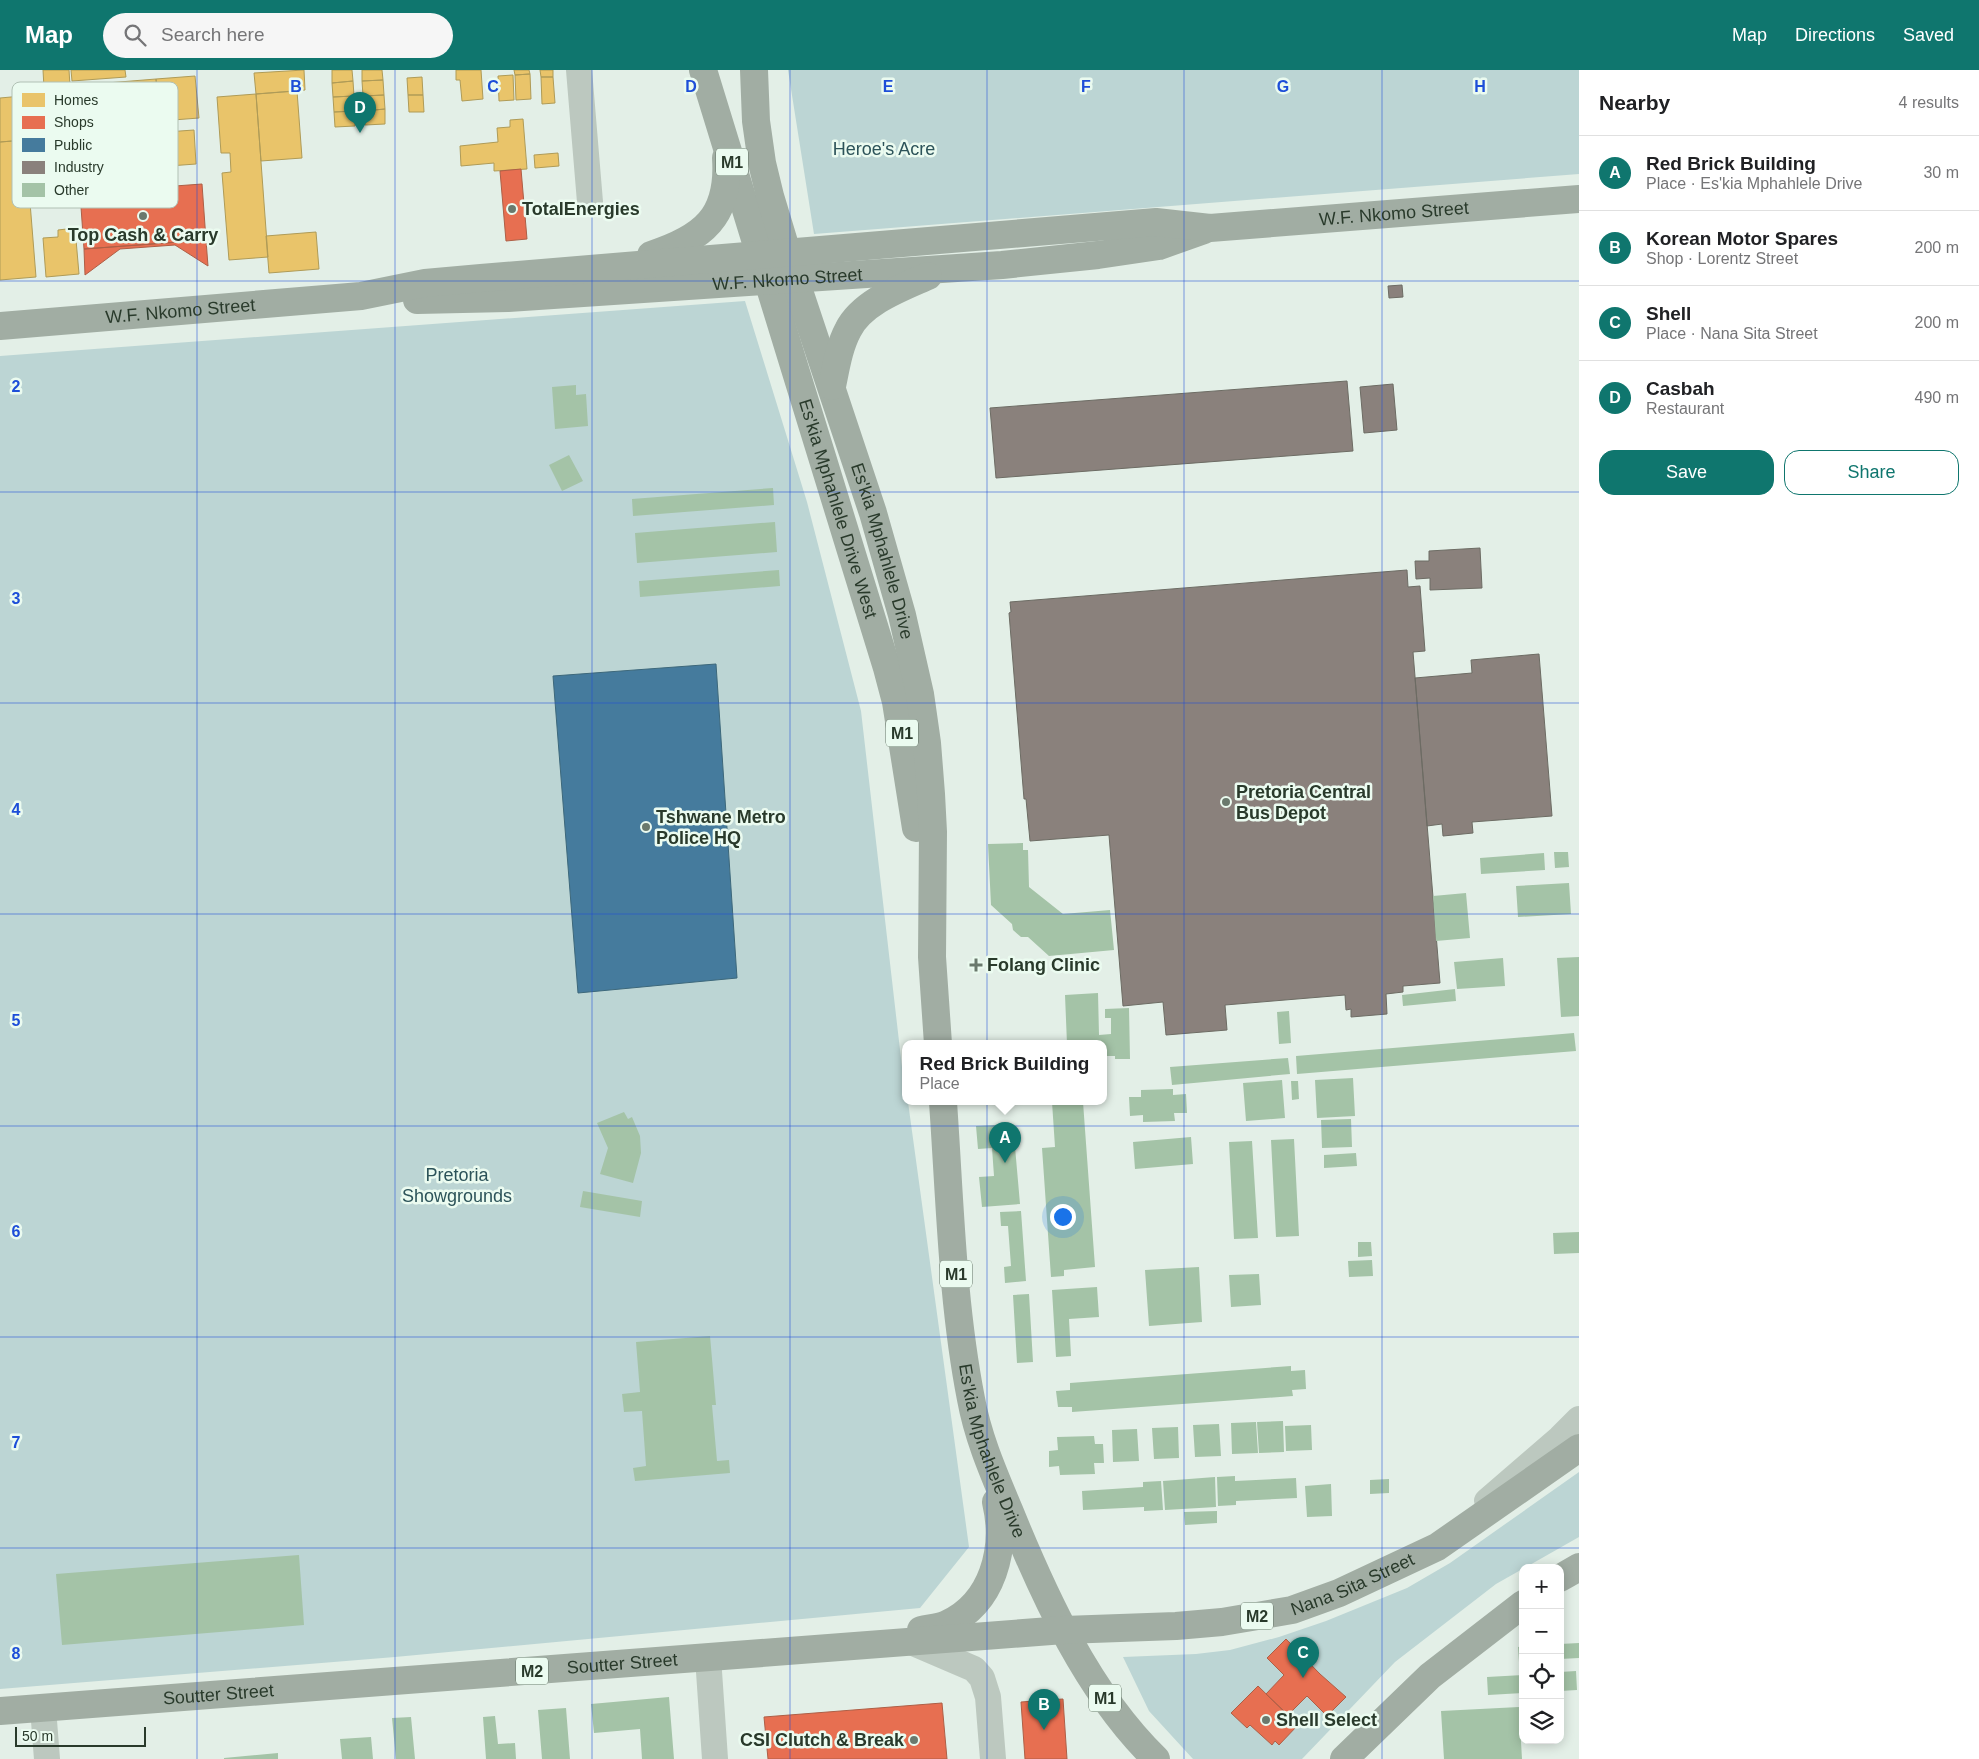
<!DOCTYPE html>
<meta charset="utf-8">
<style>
body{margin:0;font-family:Helvetica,sans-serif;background:#f6f6f6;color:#202124}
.controls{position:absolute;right:15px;bottom:15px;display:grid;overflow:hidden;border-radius:10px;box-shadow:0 2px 12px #0003}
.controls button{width:45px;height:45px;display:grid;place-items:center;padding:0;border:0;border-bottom:1px solid #e0e0e0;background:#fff;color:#202124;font:25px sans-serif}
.scale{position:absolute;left:15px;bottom:12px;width:131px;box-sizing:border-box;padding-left:5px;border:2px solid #293a2b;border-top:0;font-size:14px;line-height:18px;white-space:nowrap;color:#293a2b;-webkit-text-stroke:4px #ebfbf0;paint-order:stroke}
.you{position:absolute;left:1062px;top:1146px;width:18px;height:18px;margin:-12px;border:4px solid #fff;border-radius:50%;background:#1a73e8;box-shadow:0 0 0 8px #1a73e833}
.badge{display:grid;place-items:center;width:32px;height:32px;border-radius:50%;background:#0f766e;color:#fff;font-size:16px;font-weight:700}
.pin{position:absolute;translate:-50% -41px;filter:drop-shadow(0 1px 2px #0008)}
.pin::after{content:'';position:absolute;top:26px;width:18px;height:15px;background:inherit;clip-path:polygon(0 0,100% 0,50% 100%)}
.popup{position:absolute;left:902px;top:970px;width:205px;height:65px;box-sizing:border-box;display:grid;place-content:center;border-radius:10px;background:#fff;filter:drop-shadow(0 1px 4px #0005);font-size:16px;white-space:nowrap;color:#757577}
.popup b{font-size:19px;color:#202124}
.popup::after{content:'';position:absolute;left:50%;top:100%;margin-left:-10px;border:10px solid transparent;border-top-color:#fff}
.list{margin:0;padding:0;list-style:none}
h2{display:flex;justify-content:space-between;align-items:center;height:65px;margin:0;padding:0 20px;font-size:21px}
h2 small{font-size:16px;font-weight:400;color:#757577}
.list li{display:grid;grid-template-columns:32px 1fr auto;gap:15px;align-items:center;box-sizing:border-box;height:75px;padding:0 20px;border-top:1px solid #e0e0e0}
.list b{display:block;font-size:19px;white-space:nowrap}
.list p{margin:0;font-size:16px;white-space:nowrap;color:#757577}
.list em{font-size:16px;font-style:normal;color:#757577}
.actions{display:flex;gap:10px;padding:15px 20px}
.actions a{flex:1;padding:11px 0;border:1px solid #0f766e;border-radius:15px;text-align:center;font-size:18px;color:#0f766e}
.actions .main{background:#0f766e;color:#fff}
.icon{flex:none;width:28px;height:28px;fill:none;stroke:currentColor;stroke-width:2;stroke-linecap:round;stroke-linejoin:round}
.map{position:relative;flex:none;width:1579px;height:1689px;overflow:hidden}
header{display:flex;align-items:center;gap:30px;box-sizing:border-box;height:70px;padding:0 25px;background:#0f766e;color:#fff}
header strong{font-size:24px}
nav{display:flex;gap:28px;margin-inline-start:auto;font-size:18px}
.search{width:350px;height:45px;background:#f6f6f6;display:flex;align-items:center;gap:12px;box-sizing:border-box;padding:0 18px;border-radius:28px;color:#757577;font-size:19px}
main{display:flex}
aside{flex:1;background:#fff}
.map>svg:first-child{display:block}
</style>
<header>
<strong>Map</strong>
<div class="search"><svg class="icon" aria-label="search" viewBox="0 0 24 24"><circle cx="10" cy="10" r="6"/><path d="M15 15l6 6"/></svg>Search here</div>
<nav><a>Map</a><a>Directions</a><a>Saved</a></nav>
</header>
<main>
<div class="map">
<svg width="1579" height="1689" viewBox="0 0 1579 1689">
<rect width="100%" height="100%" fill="#e3efe7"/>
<path fill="#bcd5d4" d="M 788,0 L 1579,0 L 1579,104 L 814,164 Z
M 745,231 L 807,432 L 861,641 L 906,1032 L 908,1032 L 969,1477 L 920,1538 L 395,1587 L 0,1619 L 0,286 Z
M 1579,1402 L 1579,1467 L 1496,1514 L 1395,1592 L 1302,1689 L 1193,1689 L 1149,1641 L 1123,1587 L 1196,1584 L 1230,1580 L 1279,1567 L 1326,1551 L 1407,1518 L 1450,1493 Z"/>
<path fill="#e9c46a" stroke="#af9b57" d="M 43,0 L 69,0 L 70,16 L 44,18 Z
M 71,0 L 125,0 L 126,7 L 72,11 Z
M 304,0 L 305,20 L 256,24 L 254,3 Z
M 332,0 L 352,0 L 353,11 L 332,13 Z
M 362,0 L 382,0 L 383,10 L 362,11 Z
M 456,0 L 481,0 L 483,29 L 462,31 L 460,10 L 456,10 Z
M 514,0 L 529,0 L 530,4 L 515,5 Z
M 540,0 L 553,0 L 553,7 L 541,7 Z
M 530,4 L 531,29 L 516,30 L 515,5 Z
M 513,5 L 514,30 L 499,31 L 498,6 Z
M 195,6 L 199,48 L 160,51 L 156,9 Z
M 422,7 L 423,25 L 408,25 L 407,8 Z
M 541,7 L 553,7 L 555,33 L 542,34 Z
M 156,9 L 158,37 L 143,38 L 144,48 L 128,49 L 127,39 L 72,43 L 70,16 Z
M 383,10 L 384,25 L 363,26 L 362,11 Z
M 353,11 L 354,26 L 333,27 L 332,13 Z
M 70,19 L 75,80 L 26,84 L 22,26 L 26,26 L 26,23 Z
M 297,21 L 302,88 L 261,91 L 256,24 Z
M 256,24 L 268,187 L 229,190 L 222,103 L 231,102 L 230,83 L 221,83 L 217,27 Z
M 384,25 L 385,39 L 364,41 L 363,26 Z
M 408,25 L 423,25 L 424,42 L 409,42 Z
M 22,26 L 25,70 L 0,72 L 0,28 Z
M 354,26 L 355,41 L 334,42 L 333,27 Z
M 385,39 L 385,54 L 365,55 L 364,41 Z
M 355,41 L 355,56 L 335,57 L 334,42 Z
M 523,49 L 527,99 L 494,101 L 494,93 L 461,96 L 460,76 L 498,72 L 497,58 L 510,57 L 510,50 Z
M 158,57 L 163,117 L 80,123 L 77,96 L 107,94 L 105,61 Z
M 194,60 L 196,94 L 169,96 L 166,62 Z
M 25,70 L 36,207 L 0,210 L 0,72 Z
M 53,82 L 56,118 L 37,120 L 38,129 L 30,130 L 26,84 Z
M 558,83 L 559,96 L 535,98 L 534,85 Z
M 75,158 L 79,204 L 46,207 L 43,168 L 58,167 L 58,160 Z
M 316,162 L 319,199 L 269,203 L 266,166 Z"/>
<path fill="#e76f51" stroke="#ae5f46" d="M 521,99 L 527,169 L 506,171 L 500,101 Z
M 202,114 L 206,170 L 84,179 L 80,123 Z
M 206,170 L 208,196 L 175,175 L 120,179 L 85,205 L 84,179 Z
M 1286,1569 L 1320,1604 L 1346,1627 L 1327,1646 L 1307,1626 L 1288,1645 L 1266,1624 L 1284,1605 L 1267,1588 Z
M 1258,1616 L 1298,1655 L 1279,1675 L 1275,1671 L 1272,1675 L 1250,1655 L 1247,1658 L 1231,1643 Z
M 1063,1629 L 1067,1689 L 1025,1689 L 1021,1632 Z
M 942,1633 L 947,1689 L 768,1689 L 764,1647 Z"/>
<path fill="#457b9d" stroke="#3d687b" d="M 716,594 L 737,908 L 578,923 L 553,606 Z"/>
<path fill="#8a817c" stroke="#6d6c64" d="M 1402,215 L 1403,227 L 1389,228 L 1388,216 Z
M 1347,311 L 1353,381 L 996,408 L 990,338 Z
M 1393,314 L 1397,360 L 1364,363 L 1360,317 Z
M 1480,478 L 1482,518 L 1430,520 L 1430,508 L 1416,509 L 1415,491 L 1429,491 L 1429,481 Z
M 1407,500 L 1408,517 L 1420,516 L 1425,581 L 1413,582 L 1440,913 L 1403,916 L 1403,922 L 1386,924 L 1387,944 L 1351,947 L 1351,939 L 1346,940 L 1345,925 L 1225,935 L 1227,960 L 1166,965 L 1163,932 L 1123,936 L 1109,765 L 1030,771 L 1026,729 L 1024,729 L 1009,543 L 1011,542 L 1010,532 Z
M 1539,584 L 1552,746 L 1472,752 L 1473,763 L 1443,766 L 1442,754 L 1427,756 L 1415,608 L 1472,603 L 1471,590 Z"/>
<path fill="#a4c3a7" d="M 576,315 L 576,325 L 586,324 L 588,356 L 555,359 L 552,317 Z
M 569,385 L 583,411 L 562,421 L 549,395 Z
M 773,418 L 774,435 L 633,446 L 632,429 Z
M 775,452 L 777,482 L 637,493 L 635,463 Z
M 779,500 L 780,516 L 640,527 L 639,511 Z
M 1023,773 L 1023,780 L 1028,780 L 1029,817 L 1063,844 L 1110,840 L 1114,880 L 1049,886 L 1028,867 L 1021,867 L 1013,860 L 1012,854 L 991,835 L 988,774 Z
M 1554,782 L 1568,782 L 1569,797 L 1555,798 Z
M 1544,783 L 1545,800 L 1481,804 L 1480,788 Z
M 1569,813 L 1571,844 L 1518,847 L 1516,816 Z
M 1466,823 L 1470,868 L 1436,871 L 1433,826 Z
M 1579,887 L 1579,946 L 1561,947 L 1557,888 Z
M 1503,888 L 1505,916 L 1457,919 L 1454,892 Z
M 1455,919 L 1456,931 L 1403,936 L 1402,925 Z
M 1098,923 L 1099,965 L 1111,964 L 1111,948 L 1105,948 L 1105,939 L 1129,938 L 1130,989 L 1115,989 L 1115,986 L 1104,986 L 1104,974 L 1067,974 L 1065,925 Z
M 1289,941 L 1291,973 L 1279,974 L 1277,942 Z
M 1574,963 L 1576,981 L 1297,1004 L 1296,986 Z
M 1288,988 L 1290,1004 L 1172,1015 L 1170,997 Z
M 1353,1008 L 1355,1046 L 1317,1048 L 1315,1010 Z
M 1282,1010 L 1285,1048 L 1246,1051 L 1243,1013 Z
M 1291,1011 L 1298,1011 L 1299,1029 L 1292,1030 Z
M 1173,1019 L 1173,1025 L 1186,1024 L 1187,1043 L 1174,1043 L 1175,1051 L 1143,1052 L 1143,1045 L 1130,1046 L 1129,1027 L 1141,1027 L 1141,1020 Z
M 1052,1032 L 1083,1032 L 1095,1197 L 1064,1200 L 1064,1206 L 1051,1207 L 1042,1078 L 1055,1077 Z
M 624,1042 L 628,1049 L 632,1047 L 640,1066 L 641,1083 L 633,1113 L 600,1104 L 608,1078 L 597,1053 Z
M 1351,1049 L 1352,1077 L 1322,1078 L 1321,1050 Z
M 1013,1054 L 1020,1134 L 982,1137 L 979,1107 L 994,1106 L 992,1078 L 978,1079 L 976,1056 Z
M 1191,1067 L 1193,1094 L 1135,1099 L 1133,1072 Z
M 1294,1069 L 1299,1166 L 1276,1167 L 1271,1070 Z
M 1252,1071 L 1258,1168 L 1234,1169 L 1229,1072 Z
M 1356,1083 L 1357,1096 L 1324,1098 L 1324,1085 Z
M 583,1121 L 642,1131 L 640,1147 L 580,1137 Z
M 1021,1141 L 1026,1211 L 1005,1213 L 1004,1197 L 1011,1196 L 1008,1156 L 1001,1156 L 1000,1142 Z
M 1579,1162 L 1579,1183 L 1554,1184 L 1553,1163 Z
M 1358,1172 L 1371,1172 L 1372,1186 L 1358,1187 Z
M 1372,1190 L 1373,1206 L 1349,1207 L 1348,1191 Z
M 1199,1197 L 1202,1252 L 1149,1256 L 1145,1200 Z
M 1259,1204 L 1261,1235 L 1231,1237 L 1229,1205 Z
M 1097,1217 L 1099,1247 L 1069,1249 L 1071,1286 L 1056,1287 L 1052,1220 Z
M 1029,1224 L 1033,1292 L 1017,1293 L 1013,1225 Z
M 710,1266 L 716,1335 L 712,1335 L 717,1391 L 729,1390 L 730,1403 L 635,1411 L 633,1398 L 646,1396 L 642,1341 L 624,1342 L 622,1324 L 640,1322 L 636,1272 Z
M 1291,1296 L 1291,1301 L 1305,1300 L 1306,1319 L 1292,1320 L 1293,1326 L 1072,1342 L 1072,1337 L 1058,1337 L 1056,1321 L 1070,1320 L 1070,1313 Z
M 1283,1351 L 1284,1382 L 1259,1383 L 1257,1352 Z
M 1256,1352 L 1258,1383 L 1232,1384 L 1231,1353 Z
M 1219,1354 L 1221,1386 L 1195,1387 L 1193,1355 Z
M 1311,1355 L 1312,1380 L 1286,1381 L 1285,1356 Z
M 1178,1357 L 1179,1388 L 1154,1389 L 1152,1358 Z
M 1137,1359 L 1139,1391 L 1113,1392 L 1112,1360 Z
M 1094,1366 L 1095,1374 L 1103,1374 L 1104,1393 L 1094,1393 L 1095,1404 L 1060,1405 L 1059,1396 L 1049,1397 L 1049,1381 L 1058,1380 L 1057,1367 Z
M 1235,1406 L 1235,1411 L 1296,1408 L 1297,1428 L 1236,1431 L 1236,1435 L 1218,1436 L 1217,1407 Z
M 1215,1407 L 1216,1437 L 1165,1440 L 1163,1411 Z
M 1389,1409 L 1389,1423 L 1370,1424 L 1370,1410 Z
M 1161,1411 L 1163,1440 L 1144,1441 L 1144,1437 L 1083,1440 L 1082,1421 L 1143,1417 L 1143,1412 Z
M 1331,1414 L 1332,1446 L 1307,1447 L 1305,1416 Z
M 1217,1441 L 1217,1453 L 1185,1455 L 1184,1442 Z
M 299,1485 L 304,1555 L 62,1575 L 56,1504 Z
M 1579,1573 L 1579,1588 L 1560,1589 L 1560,1574 Z
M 1523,1576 L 1523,1591 L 1519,1592 L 1518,1577 Z
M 1576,1601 L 1577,1620 L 1560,1621 L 1560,1602 Z
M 1523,1605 L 1523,1623 L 1488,1625 L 1487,1607 Z
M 669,1627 L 674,1689 L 642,1689 L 640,1659 L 594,1663 L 591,1634 Z
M 1519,1637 L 1522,1689 L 1444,1689 L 1441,1641 Z
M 566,1638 L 570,1689 L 542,1689 L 538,1640 Z
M 495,1646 L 498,1674 L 515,1673 L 516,1689 L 486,1689 L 483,1647 Z
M 411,1647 L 415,1689 L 396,1689 L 392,1648 Z
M 371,1667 L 373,1689 L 342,1689 L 340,1669 Z
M 278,1683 L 278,1689 L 224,1689 L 224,1688 Z"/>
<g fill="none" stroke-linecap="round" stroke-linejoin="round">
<path stroke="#bcc8bf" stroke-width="26" d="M 579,0 L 590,132
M 1487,1431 L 1560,1368 L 1579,1349
M 911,1572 L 974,1599 L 982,1608 L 988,1627 L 993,1689
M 708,1587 L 715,1689
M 43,1638 L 47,1689"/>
<g stroke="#a1ada3" stroke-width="28">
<path id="s1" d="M 703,0 L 887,598 L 896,632 L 916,758"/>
<path id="s2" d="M 754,0 L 756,51 L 762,93 L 770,126 L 795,209 L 873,443 L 902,545 L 920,624 L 927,673 L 931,724 L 933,762 L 932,887 L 938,974"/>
<path d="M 651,185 C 703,168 730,147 726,88"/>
<path id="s3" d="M 417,230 L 508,228 L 1002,195 L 1098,185 L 1159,176 L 1204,160"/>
<path id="s4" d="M 0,256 L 361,226 L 425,213 L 481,208 L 1156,152 L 1210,158 L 1579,129"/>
<path d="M 832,316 C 836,297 839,277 848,260 C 862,232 901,218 928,206"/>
<path id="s5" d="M 943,1032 C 950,1131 952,1232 971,1329 C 978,1368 994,1404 1009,1440 C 1044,1526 1088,1623 1156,1689"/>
<path d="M 1560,1508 L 1579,1497"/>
<path d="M 921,1560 C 929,1558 939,1558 947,1554 C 993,1533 1007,1479 996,1432"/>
<path id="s6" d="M 0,1641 L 1064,1560 L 1176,1556 L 1222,1552 L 1292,1540 L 1339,1523 L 1437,1477 L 1579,1378"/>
<path d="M 1344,1689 L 1430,1606 L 1523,1534"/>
</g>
</g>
<path fill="none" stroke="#1d4ed8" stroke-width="1" stroke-opacity="0.55" d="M 197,0 L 197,1689M 395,0 L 395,1689M 592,0 L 592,1689M 790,0 L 790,1689M 987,0 L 987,1689M 1184,0 L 1184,1689M 1382,0 L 1382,1689M 0,211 L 1579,211M 0,422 L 1579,422M 0,633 L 1579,633M 0,844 L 1579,844M 0,1056 L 1579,1056M 0,1267 L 1579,1267M 0,1478 L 1579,1478"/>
<g fill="#6a796d" stroke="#ebfbf0" stroke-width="2">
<circle cx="512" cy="139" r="5"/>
<circle cx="143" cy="146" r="5"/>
<circle cx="1226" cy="732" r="5"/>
<circle cx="646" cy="757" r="5"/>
<path d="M973.5 887.5h5v5h5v5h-5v5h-5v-5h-5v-5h5z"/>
<circle cx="1266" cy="1650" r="5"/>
<circle cx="914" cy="1670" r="5"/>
</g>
<g text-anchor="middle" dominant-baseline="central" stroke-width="5" stroke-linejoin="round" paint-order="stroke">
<g fill="#ebfbf0" stroke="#637466" stroke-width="1">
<rect x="716" y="78.5" width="32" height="27" rx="4"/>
<rect x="886" y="649.5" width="32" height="27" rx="4"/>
<rect x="940" y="1190.5" width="32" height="27" rx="4"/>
<rect x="1241" y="1532.5" width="32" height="27" rx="4"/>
<rect x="516" y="1587.5" width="32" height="27" rx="4"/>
<rect x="1089" y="1614.5" width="32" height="27" rx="4"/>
</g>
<g font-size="16" font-weight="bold" fill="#293a2b">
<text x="732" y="92">M1</text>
<text x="902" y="663">M1</text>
<text x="956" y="1204">M1</text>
<text x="1257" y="1546">M2</text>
<text x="532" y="1601">M2</text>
<text x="1105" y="1628">M1</text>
</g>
<g font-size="18" fill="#2c5359" stroke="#ebfbf0">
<text x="884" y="79">Heroe's Acre</text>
<text x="457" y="1105">Pretoria<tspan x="457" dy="21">Showgrounds</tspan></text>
</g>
<g font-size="18" font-weight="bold" fill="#293a2b" stroke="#ebfbf0" text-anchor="start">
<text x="522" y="139">TotalEnergies</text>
<text x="143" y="165" text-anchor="middle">Top Cash &amp; Carry</text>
<text x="1236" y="722">Pretoria Central<tspan x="1236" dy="21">Bus Depot</tspan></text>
<text x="656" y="747">Tshwane Metro<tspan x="656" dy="21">Police HQ</tspan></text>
<text x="987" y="895">Folang Clinic</text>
<text x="1276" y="1650">Shell Select</text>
<text x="904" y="1670" text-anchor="end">CSI Clutch &amp; Break</text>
</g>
<g font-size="18" fill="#293a2b" stroke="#ebfbf0">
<text stroke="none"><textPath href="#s4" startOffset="1400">W.F. Nkomo Street</textPath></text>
<text stroke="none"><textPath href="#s3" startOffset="371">W.F. Nkomo Street</textPath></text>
<text stroke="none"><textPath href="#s4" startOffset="181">W.F. Nkomo Street</textPath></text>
<text stroke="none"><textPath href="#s1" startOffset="459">Es'kia Mphahlele Drive West</textPath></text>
<text stroke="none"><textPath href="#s2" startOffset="500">Es'kia Mphahlele Drive</textPath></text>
<text stroke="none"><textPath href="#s5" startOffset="354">Es'kia Mphahlele Drive</textPath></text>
<text stroke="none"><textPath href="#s6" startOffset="1362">Nana Sita Street</textPath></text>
<text stroke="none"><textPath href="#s6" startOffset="624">Soutter Street</textPath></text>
<text stroke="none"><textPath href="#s6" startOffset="219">Soutter Street</textPath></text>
</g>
</g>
<rect x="12" y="12" width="166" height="126" rx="8" fill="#ebfbf0" stroke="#b1c1b5" stroke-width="1"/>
<rect x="22" y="23" width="23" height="14" fill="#e9c46a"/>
<rect x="22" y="46" width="23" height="13" fill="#e76f51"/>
<rect x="22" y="68" width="23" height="14" fill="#457b9d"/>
<rect x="22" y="91" width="23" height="13" fill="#8a817c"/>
<rect x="22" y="113" width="23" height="14" fill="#a4c3a7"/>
<g font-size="14" fill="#293a2b">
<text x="54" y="35">Homes</text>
<text x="54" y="57">Shops</text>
<text x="54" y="80">Public</text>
<text x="54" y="102">Industry</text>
<text x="54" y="125">Other</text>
</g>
<g font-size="16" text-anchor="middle" font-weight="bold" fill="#1d4ed8" stroke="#ebfbf0" stroke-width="5" stroke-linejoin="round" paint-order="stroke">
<text x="296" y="22">B</text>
<text x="493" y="22">C</text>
<text x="691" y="22">D</text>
<text x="888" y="22">E</text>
<text x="1086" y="22">F</text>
<text x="1283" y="22">G</text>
<text x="1480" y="22">H</text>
<text x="16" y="322">2</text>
<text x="16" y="534">3</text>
<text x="16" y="745">4</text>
<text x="16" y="956">5</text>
<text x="16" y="1167">6</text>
<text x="16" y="1378">7</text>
<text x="16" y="1589">8</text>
</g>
</svg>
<div class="controls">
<button>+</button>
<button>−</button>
<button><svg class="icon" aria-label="locate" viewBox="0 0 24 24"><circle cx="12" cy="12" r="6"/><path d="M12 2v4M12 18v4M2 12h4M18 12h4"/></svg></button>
<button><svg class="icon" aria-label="layers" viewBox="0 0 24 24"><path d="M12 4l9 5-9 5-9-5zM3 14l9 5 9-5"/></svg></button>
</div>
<div class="scale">50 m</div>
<div class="you"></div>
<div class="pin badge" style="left:1005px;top:1093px">A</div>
<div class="popup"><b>Red Brick Building</b>Place</div>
<div class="pin badge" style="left:1044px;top:1660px">B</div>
<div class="pin badge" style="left:1303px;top:1608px">C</div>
<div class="pin badge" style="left:360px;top:63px">D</div>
</div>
<aside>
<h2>Nearby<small>4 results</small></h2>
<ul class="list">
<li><span class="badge">A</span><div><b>Red Brick Building</b><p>Place · Es'kia Mphahlele Drive</p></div><em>30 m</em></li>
<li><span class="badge">B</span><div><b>Korean Motor Spares</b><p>Shop · Lorentz Street</p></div><em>200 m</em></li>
<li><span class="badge">C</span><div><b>Shell</b><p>Place · Nana Sita Street</p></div><em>200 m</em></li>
<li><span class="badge">D</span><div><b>Casbah</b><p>Restaurant</p></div><em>490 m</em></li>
</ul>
<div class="actions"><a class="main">Save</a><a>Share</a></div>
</aside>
</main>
